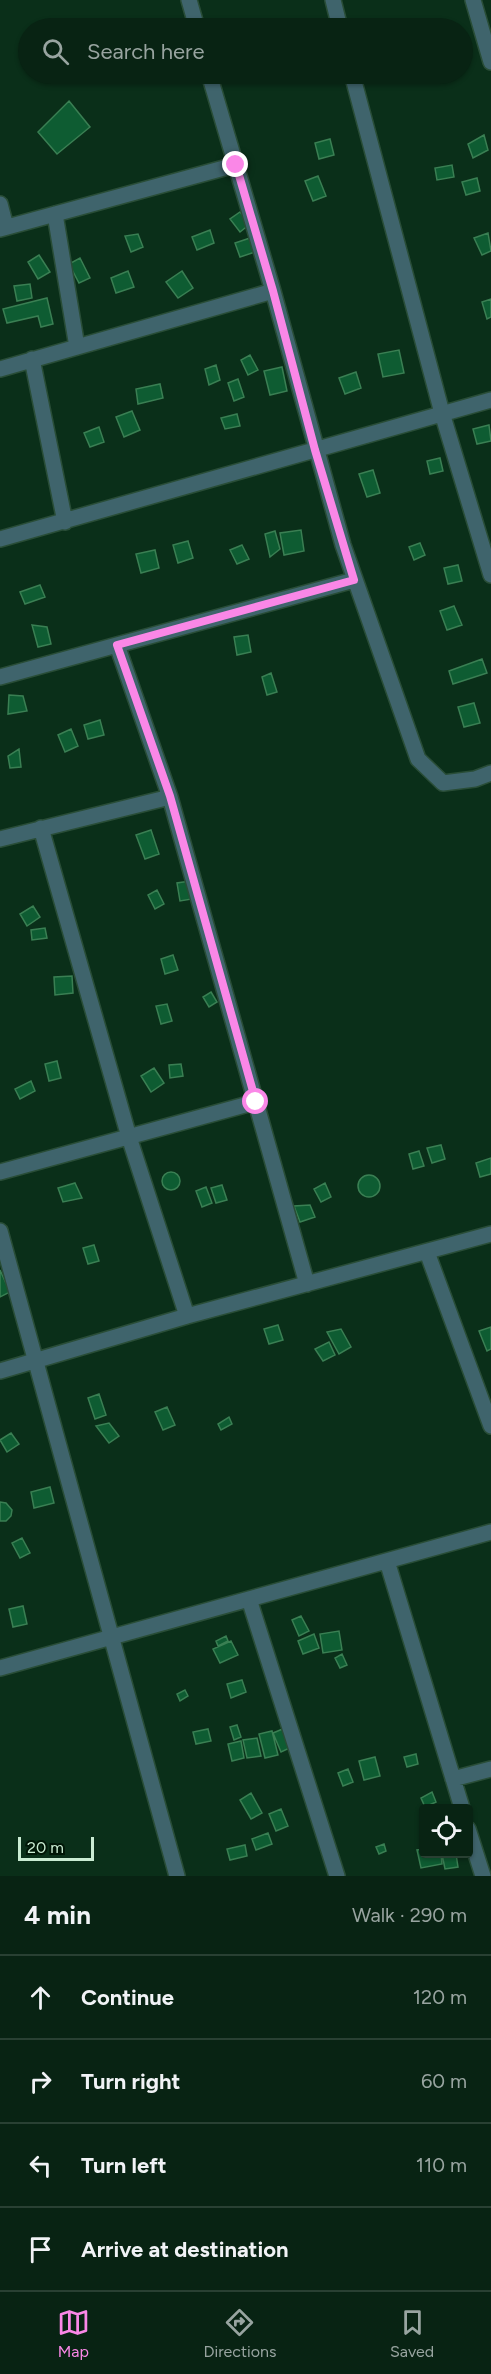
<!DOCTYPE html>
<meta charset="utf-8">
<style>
body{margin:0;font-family:Figtree,sans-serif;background:#112b1c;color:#f1f3f6}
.controls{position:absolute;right:18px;bottom:18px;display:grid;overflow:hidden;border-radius:6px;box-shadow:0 2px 4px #0004}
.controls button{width:54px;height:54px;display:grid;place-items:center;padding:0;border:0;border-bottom:2px solid #294033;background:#082313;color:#f1f3f6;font:30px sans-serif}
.scale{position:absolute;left:18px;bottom:15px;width:76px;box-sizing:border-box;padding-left:6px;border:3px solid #caecd3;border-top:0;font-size:16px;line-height:21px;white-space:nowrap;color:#caecd3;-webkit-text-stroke:4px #001606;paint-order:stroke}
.stop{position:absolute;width:18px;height:18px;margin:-14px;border:4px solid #fa87e7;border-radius:50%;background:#fff}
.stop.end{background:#fa87e7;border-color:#fff;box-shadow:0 2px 6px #0008}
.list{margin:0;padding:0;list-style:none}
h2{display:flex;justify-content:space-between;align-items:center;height:78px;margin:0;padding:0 24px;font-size:26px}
h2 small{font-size:20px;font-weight:400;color:#98a4a0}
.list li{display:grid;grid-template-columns:39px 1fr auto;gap:18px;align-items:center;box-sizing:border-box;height:84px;padding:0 24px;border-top:2px solid #294033}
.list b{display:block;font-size:22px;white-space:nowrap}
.list em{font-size:20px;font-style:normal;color:#98a4a0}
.icon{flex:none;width:33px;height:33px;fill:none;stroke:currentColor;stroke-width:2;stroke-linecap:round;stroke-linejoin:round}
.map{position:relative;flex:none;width:491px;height:1876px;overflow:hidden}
.search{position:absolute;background:#082313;box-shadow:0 2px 4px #0004;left:18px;right:18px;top:18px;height:66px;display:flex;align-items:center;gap:15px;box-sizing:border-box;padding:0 21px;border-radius:33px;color:#98a4a0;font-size:22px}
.sheet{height:414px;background:#082313}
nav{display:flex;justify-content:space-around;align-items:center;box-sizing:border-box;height:84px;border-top:2px solid #294033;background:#082313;font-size:16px;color:#98a4a0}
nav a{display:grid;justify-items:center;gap:3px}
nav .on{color:#fa87e7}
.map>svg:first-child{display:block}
</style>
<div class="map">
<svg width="491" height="1876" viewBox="0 0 491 1876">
<rect width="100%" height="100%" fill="#0a2f19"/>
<path fill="#0e5c32" stroke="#3a7f53" stroke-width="1.5" d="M 271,19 L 275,28 L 258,28 L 256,25 Z
M 69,101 L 90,127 L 57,154 L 38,132 Z
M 484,135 L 488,150 L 473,158 L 468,144 Z
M 330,139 L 334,155 L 319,159 L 315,143 Z
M 452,165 L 454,177 L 437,180 L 435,168 Z
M 318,176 L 326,196 L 313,201 L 305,181 Z
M 477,178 L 480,191 L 466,195 L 462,182 Z
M 240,212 L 250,224 L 240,232 L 230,219 Z
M 210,230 L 214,243 L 197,250 L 192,237 Z
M 488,233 L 491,251 L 482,255 L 474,238 Z
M 138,234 L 143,247 L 131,252 L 125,236 Z
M 250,238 L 255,252 L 240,257 L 235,243 Z
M 39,255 L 50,272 L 38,279 L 28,262 Z
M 80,258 L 90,278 L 79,283 L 69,264 Z
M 128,271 L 134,287 L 116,293 L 111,278 Z
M 182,271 L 193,288 L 178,298 L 166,282 Z
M 30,284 L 32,298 L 17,301 L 14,286 Z
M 47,298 L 53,324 L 41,327 L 38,316 L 7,323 L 3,309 Z
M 491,299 L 491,317 L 487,319 L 482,302 Z
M 399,350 L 404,373 L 383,377 L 378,354 Z
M 250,355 L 258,370 L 248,375 L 241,360 Z
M 216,365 L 220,380 L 209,385 L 205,369 Z
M 282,367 L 287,391 L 270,395 L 264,371 Z
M 356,372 L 361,388 L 345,394 L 339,378 Z
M 238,379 L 244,397 L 234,401 L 228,383 Z
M 160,384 L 163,398 L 138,404 L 136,389 Z
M 132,411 L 140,430 L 124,437 L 116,417 Z
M 237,414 L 240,426 L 225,429 L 221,418 Z
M 489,425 L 491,441 L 477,444 L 473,429 Z
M 99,427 L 104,442 L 90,447 L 84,433 Z
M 440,458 L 443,471 L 430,474 L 427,461 Z
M 373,470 L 380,493 L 367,497 L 359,474 Z
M 301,530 L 304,551 L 284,555 L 280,533 Z
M 275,531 L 280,549 L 270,557 L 265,534 Z
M 188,541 L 193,558 L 178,563 L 173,545 Z
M 420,543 L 425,555 L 414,560 L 409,547 Z
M 242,545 L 249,559 L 237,564 L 230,550 Z
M 155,550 L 159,568 L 141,573 L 136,554 Z
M 458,565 L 462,581 L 448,584 L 444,568 Z
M 40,585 L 45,597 L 25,604 L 20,592 Z
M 454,606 L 462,625 L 447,630 L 440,611 Z
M 32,625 L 47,627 L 51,644 L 38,647 Z
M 248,635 L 251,652 L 237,655 L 234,637 Z
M 482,659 L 487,673 L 453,684 L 449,671 Z
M 271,673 L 277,692 L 267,695 L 262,677 Z
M 9,695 L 23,696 L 27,711 L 8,714 Z
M 474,703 L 480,723 L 464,727 L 458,707 Z
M 100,720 L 104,735 L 88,739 L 84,725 Z
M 71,729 L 78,746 L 65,752 L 58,735 Z
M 19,749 L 21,767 L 10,768 L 8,756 Z
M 151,830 L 159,854 L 145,859 L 136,835 Z
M 190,881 L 192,899 L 180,901 L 177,883 Z
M 157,890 L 164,904 L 155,909 L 148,895 Z
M 33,906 L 40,917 L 27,926 L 20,914 Z
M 45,928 L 47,938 L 32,940 L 31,930 Z
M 173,955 L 178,970 L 165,974 L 161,959 Z
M 72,976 L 73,993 L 55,995 L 54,977 Z
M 211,992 L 217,1002 L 209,1007 L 203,997 Z
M 167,1004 L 172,1021 L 161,1024 L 156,1006 Z
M 57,1061 L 61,1078 L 49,1081 L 45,1064 Z
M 181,1064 L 183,1076 L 170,1078 L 169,1065 Z
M 154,1068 L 164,1083 L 151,1092 L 141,1076 Z
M 31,1081 L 35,1091 L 20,1099 L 15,1089 Z
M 441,1145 L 445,1159 L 432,1163 L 427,1148 Z
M 419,1151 L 424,1166 L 413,1169 L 409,1154 Z
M 491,1158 L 491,1174 L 480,1177 L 476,1163 Z
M162 1181a9 9 0 1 1 18 0a9 9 0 1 1-18 0Z
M358 1186a11 11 0 1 1 22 0a11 11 0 1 1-22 0Z
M 75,1183 L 82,1198 L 63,1202 L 58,1188 Z
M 325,1183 L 331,1197 L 321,1202 L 314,1189 Z
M 222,1185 L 227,1200 L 216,1203 L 211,1188 Z
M 206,1187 L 212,1203 L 202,1207 L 196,1191 Z
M 310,1205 L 315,1217 L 300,1222 L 294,1206 Z
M 94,1245 L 99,1261 L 88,1264 L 83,1248 Z
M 0,1270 L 10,1292 L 0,1297 Z
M 278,1325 L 283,1340 L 269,1344 L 264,1329 Z
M 491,1327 L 491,1349 L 487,1351 L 479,1331 Z
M 341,1329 L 351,1347 L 339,1354 L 327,1332 Z
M 329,1342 L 335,1355 L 323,1361 L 315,1349 Z
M 99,1394 L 106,1415 L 95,1419 L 88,1398 Z
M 167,1407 L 175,1425 L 163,1430 L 155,1412 Z
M 229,1417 L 232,1424 L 221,1430 L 218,1424 Z
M 109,1423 L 119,1436 L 109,1443 L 96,1426 Z
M 11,1433 L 19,1444 L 7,1452 L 0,1440 Z
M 50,1487 L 54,1503 L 34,1508 L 31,1492 Z
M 0,1502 L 6,1503 L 12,1510 L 11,1516 L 6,1521 L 0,1521 Z
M 22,1538 L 30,1553 L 20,1558 L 12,1543 Z
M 23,1606 L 27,1624 L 13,1627 L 9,1609 Z
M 301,1616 L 309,1631 L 299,1636 L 292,1620 Z
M 339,1631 L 342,1650 L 323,1653 L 320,1634 Z
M 314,1634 L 319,1648 L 303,1654 L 298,1641 Z
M 226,1636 L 228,1641 L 218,1646 L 216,1641 Z
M 231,1641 L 238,1655 L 220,1663 L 213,1649 Z
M 342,1654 L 347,1665 L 340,1668 L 335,1658 Z
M 242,1680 L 246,1692 L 231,1698 L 227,1684 Z
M 185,1690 L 188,1696 L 180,1701 L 177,1694 Z
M 237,1725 L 241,1737 L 234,1740 L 230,1727 Z
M 285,1728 L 294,1746 L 281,1752 L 273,1733 Z
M 208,1729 L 211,1741 L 196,1744 L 193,1732 Z
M 272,1731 L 278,1755 L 265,1758 L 259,1734 Z
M 257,1738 L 261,1756 L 247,1758 L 243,1740 Z
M 241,1741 L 244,1758 L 232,1761 L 228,1744 Z
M 416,1754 L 418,1764 L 407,1767 L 404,1757 Z
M 375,1757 L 380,1776 L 364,1780 L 359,1761 Z
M 348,1769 L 353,1782 L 343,1786 L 338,1773 Z
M 432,1792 L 436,1802 L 425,1807 L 421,1798 Z
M 251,1793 L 262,1813 L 251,1819 L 240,1800 Z
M 281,1809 L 288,1826 L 276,1831 L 269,1814 Z
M 268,1833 L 272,1844 L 256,1850 L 252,1839 Z
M 384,1844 L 386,1851 L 379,1854 L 376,1847 Z
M 245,1845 L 247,1856 L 230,1860 L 227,1849 Z
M 424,1849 L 424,1854 L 441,1854 L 442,1864 L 421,1868 L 417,1850 Z
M 442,1854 L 456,1854 L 458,1867 L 445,1869 Z"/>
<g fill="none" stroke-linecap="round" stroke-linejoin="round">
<g stroke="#294d37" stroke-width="18">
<path id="minor" d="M 189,0 L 197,28
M 333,0 L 340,28
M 473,0 L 491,62
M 209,74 L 273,291 L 343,545 L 418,759 L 443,783 L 475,779 L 491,773
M 352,74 L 442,413 L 491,575
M 0,204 L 6,227
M 55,214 L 77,347
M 0,229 L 235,165
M 32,359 L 65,522
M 0,369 L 273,291
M 0,539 L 491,400
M 117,645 L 170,797 L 307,1284
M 0,677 L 354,580
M 41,828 L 129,1137 L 187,1316
M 0,839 L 170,797
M 0,1172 L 256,1102
M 0,1231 L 177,1876
M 427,1252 L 491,1426
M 0,1371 L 187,1316 L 491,1234
M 387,1561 L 462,1808
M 249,1599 L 337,1876
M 0,1668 L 491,1532
M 453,1779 L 491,1769
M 468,1829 L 483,1876"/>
</g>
<use href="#minor" stroke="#3f646c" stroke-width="15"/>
</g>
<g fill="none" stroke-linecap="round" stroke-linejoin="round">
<path stroke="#fa87e7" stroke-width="8" d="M 236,165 L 273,291 L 315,450 L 354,580 L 117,645 L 170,796 L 256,1102"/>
</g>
</svg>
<div class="controls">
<button><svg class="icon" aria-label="locate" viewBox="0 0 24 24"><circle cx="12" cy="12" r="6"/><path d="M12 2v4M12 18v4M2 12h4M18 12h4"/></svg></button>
</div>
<div class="scale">20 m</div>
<div class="stop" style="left:256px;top:1102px"></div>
<div class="stop end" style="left:236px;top:165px"></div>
<div class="search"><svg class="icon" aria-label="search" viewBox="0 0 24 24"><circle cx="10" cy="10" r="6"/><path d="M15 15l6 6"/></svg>Search here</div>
</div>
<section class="sheet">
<h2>4 min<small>Walk · 290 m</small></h2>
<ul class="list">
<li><svg class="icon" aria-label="ahead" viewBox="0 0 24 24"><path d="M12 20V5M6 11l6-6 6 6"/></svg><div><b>Continue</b></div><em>120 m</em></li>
<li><svg class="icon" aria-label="right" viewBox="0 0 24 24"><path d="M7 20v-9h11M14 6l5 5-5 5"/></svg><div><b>Turn right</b></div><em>60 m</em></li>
<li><svg class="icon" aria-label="left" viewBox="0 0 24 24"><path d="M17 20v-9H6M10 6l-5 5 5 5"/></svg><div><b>Turn left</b></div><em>110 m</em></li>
<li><svg class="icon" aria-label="arrive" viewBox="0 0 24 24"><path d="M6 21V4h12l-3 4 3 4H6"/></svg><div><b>Arrive at destination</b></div></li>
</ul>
</section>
<nav>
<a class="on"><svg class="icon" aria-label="map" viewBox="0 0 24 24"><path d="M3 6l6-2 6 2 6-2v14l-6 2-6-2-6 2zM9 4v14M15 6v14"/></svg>Map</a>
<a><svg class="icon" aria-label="directions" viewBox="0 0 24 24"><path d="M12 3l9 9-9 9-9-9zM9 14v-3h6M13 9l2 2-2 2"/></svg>Directions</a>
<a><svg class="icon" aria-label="saved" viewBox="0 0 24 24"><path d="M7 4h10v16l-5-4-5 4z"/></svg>Saved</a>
</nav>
